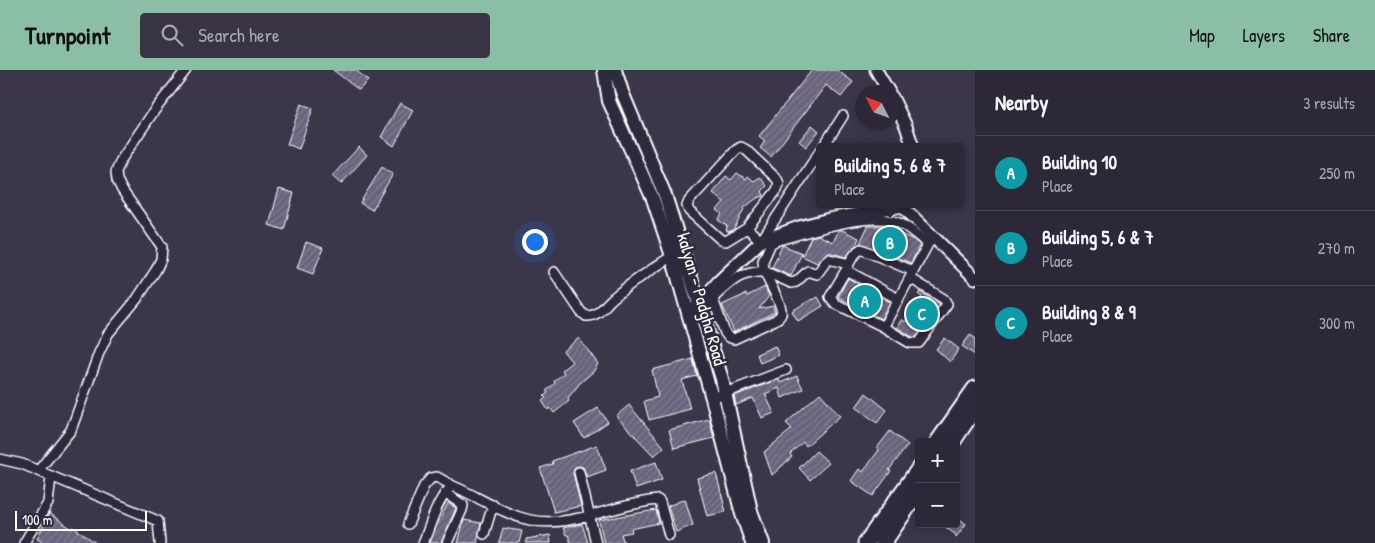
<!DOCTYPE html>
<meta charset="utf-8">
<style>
body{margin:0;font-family:"Patrick Hand",sans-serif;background:#383443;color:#f1f3f6}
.controls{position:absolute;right:15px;bottom:15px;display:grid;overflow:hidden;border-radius:5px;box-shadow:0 2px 12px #0003}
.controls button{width:45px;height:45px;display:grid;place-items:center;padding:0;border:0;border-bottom:1px solid #484453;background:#2c2838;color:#f1f3f6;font:25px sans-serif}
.compass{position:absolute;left:855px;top:15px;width:45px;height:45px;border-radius:50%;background:#2c2838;box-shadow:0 2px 12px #0003;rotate:312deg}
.scale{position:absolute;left:15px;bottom:12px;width:132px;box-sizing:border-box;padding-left:5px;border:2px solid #fff;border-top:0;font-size:14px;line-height:18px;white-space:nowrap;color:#fff;-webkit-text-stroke:4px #2f2a3d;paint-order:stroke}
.you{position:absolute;left:534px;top:171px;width:18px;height:18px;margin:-12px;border:4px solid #fff;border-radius:50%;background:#1a73e8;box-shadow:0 0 0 8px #1a73e833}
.badge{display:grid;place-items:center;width:32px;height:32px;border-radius:50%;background:#8abfa5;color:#fff;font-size:16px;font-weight:700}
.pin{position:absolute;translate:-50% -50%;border:2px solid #fff;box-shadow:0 1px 5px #0006}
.popup{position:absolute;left:816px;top:73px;width:148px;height:65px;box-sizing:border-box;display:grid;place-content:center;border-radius:5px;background:#2c2838;filter:drop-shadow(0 1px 4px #0005);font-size:16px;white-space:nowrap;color:#a6a6ae}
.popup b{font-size:19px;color:#f1f3f6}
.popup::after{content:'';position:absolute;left:50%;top:100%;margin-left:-10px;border:10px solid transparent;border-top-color:#2c2838}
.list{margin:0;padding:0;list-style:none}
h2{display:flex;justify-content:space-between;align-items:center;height:65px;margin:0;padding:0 20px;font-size:21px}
h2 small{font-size:16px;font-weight:400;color:#a6a6ae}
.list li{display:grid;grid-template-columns:32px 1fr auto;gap:15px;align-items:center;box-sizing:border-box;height:75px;padding:0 20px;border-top:1px solid #484453}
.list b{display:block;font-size:19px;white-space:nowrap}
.list p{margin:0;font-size:16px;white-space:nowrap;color:#a6a6ae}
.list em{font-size:16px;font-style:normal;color:#a6a6ae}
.icon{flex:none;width:28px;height:28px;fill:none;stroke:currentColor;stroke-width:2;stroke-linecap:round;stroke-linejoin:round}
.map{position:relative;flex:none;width:975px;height:473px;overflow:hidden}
header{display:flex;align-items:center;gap:30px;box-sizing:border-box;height:70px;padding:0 25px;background:#8abfa5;color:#111}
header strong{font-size:24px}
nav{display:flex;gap:28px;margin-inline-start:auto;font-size:18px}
.search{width:350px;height:45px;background:#383443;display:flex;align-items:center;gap:12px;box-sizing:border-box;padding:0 18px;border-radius:5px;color:#a6a6ae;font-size:19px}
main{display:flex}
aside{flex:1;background:#2c2838}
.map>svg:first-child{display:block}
</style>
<header>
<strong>Turnpoint</strong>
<div class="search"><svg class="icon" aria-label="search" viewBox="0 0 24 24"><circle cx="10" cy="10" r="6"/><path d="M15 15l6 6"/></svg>Search here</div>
<nav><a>Map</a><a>Layers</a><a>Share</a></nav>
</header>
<main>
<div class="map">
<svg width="975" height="473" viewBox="0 0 975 473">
<defs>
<pattern id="building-hatch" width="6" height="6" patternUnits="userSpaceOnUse" patternTransform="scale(1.25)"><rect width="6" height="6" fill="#69647e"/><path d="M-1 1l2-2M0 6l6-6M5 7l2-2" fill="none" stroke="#807b91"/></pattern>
</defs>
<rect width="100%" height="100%" fill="#3b364a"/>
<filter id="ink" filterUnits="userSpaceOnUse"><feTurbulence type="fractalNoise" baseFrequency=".02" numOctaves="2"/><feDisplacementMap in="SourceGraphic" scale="10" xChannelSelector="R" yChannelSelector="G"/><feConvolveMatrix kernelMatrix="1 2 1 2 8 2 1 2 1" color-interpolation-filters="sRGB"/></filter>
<g filter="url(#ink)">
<path fill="url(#building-hatch)" stroke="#fff" d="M 333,0 L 356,0 L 368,11 L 359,20 Z
M 812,0 L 837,0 L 853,12 L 841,27 L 826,15 L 771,87 L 760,78 L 765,71 L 759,66 Z
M 400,33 L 413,40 L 394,76 L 381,67 Z
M 301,34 L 313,38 L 299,79 L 287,74 Z
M 812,55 L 819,61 L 806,77 L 799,71 Z
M 359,77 L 367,85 L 341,114 L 332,106 Z
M 382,97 L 393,104 L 372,140 L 360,133 Z
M 737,103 L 746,109 L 748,106 L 754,111 L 760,107 L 767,116 L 762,121 L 764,126 L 757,128 L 745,137 L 734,159 L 729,162 L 726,160 L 727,156 L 718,150 L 722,144 L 717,140 L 724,132 L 713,123 L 726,106 L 731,110 Z
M 279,119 L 294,123 L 284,160 L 269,155 Z
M 868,156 L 883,156 L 914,170 L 920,175 L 911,193 L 860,173 Z
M 839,160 L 842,160 L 859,168 L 856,175 L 846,187 L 828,182 L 817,193 L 802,186 L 811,167 L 818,165 L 833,172 Z
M 306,172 L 323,178 L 313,204 L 297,198 Z
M 782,175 L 802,183 L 791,206 L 772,198 Z
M 848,208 L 890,232 L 881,249 L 838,227 Z
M 765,217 L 769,226 L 759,239 L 773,236 L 775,242 L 734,262 L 722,235 L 746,224 L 747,226 Z
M 920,222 L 940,234 L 916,267 L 912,267 L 897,257 L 902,249 L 905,252 L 922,227 L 918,224 Z
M 818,227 L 823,236 L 798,251 L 792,241 L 812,229 L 813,230 Z
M 970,265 L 975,268 L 975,285 L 962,276 Z
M 579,268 L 598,294 L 594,301 L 580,313 L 568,328 L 569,331 L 554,343 L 550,338 L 548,340 L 542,331 L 546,328 L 544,326 L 548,323 L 546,321 L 555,313 L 554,311 L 564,303 L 562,300 L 572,292 L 563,281 Z
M 945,268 L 959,279 L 950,292 L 936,279 Z
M 775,276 L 779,285 L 760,293 L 757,284 Z
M 693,289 L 697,306 L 682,310 L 690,339 L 649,350 L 644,331 L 658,327 L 652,300 Z
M 797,306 L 803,319 L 782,328 L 779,318 L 765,324 L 774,343 L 762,348 L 753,328 L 736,335 L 734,326 L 779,309 L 780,313 Z
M 820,323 L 840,346 L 806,376 L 803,372 L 790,384 L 792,387 L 772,405 L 764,382 L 792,359 L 786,353 Z
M 866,323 L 887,340 L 877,353 L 856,337 Z
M 629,335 L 664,377 L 654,386 L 616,346 Z
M 598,338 L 608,352 L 584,368 L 574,353 Z
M 709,349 L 714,368 L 674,378 L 669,360 Z
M 890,361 L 908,375 L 889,400 L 891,401 L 873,426 L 851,411 L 859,399 L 863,402 L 879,380 L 877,378 Z
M 597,375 L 606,400 L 587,407 L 583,397 L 578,396 L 575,397 L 573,403 L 581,436 L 554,442 L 540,398 L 553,394 L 552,391 Z
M 816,381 L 829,393 L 810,410 L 799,398 Z
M 656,392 L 662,410 L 636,419 L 630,401 Z
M 716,403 L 726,442 L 707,446 L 697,408 Z
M 685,429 L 693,455 L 676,462 L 668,436 Z
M 448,433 L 456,438 L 441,473 L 430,473 L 437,455 Z
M 656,440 L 659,453 L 631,459 L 632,462 L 621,464 L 624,473 L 604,473 L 599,450 Z
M 49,443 L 72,459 L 73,457 L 96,473 L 44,473 L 37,469 Z
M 956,446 L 966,454 L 956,467 L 956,465 L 941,454 L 956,454 Z
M 464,450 L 481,453 L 477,473 L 458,473 Z
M 582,454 L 588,473 L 571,473 L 568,465 L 566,465 L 563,458 Z
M 503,458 L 522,461 L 519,473 L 499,473 Z
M 550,465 L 551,473 L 526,473 L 526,469 Z"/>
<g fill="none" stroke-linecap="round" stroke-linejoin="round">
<g stroke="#fff" stroke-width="12">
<path id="minor" d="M 741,77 L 745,79 L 777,109 L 779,114 L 777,120 L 747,158 L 726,171 L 721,170 L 689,141 L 687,136 L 689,131 L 736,80 Z
M 823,77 L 843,46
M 747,158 L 761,171 L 820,81
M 849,194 L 828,189 L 817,204 L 808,201 L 796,212 L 791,213 L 764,201 L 763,191 L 771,173 L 778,170 C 810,162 874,138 903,155 C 912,160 920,168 928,174
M 846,200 L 830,227 L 836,234 L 882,256 L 885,254 L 928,174 L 931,171
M 554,202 L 581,242 L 586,246 C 599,247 605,234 614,227 C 632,212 652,199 672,186
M 898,229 L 846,200 C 849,193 854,183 861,179 L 913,201
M 701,240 C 712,230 730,209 744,205 C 750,203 757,202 764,201 C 767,209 784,237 781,244 C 780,247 778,248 775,250 L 734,269 L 728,267 L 725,263 L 713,229
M 882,256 L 910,273 L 919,273 L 947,234 L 944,229 L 910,208
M 712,328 L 786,300
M 0,389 L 22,394 L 158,451 L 160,473
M 38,401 L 71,360 L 99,283 L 108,264 L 137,229 L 156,200 L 161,189 L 162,177 L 122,120 L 117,110 L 116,102 L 121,90 L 154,41 L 186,0
M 579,402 L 596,473
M 445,423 L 463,435 L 462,440 L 447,473
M 408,454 L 424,416 L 431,408 L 437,407 L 453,416
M 484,464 L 493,435
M 24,473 L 48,433 L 51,407
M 423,473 C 430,457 438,425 453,416 C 479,427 503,444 530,450 C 570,459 618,433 658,430 L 660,432 L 669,465"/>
</g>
<g stroke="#fff" stroke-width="15">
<path id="tertiary" d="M 876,0 L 889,22
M 892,27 L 906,56 L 913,77
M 694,239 L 718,212 L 761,171 L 799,157 L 829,149 L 902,136 L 975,208"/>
</g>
<g stroke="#fff" stroke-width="16">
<path id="secondary" d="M 604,0 L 609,31 L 653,129 L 672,186 L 712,328 L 742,444 L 752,473
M 615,0 L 622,22 L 665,125 L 699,234 L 722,309 L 751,441 L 763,473"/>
</g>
<g stroke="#fff" stroke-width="19">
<path id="trunk" d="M 938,372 L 975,319
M 952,372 L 975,338
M 866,473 L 919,399
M 883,473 L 919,420"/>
</g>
<use href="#minor" stroke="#2f2a3d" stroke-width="9"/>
<use href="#tertiary" stroke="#2f2a3d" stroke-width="11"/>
<use href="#secondary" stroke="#2f2a3d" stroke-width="12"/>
<use href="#trunk" stroke="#2f2a3d" stroke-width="15"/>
</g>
</g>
<g text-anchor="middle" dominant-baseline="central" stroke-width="5" stroke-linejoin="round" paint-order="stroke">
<g font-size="18" fill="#fff" stroke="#2f2a3d">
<text transform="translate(702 229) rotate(74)">kalyan - Padgha Road</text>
</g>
</g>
</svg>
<div class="controls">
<button>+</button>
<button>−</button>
</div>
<svg class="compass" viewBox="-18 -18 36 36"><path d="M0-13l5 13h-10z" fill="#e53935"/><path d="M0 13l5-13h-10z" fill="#a6a6ae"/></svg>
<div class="scale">100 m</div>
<div class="you"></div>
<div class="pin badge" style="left:865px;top:231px;background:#0f9aa8">A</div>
<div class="pin badge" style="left:890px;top:173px;background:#0f9aa8">B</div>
<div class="popup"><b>Building 5, 6 &amp; 7</b>Place</div>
<div class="pin badge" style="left:922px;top:244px;background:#0f9aa8">C</div>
</div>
<aside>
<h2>Nearby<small>3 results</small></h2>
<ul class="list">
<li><span class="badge" style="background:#0f9aa8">A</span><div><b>Building 10</b><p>Place</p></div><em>250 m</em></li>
<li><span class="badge" style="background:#0f9aa8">B</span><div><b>Building 5, 6 &amp; 7</b><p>Place</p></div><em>270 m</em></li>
<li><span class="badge" style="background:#0f9aa8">C</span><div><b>Building 8 &amp; 9</b><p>Place</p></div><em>300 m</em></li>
</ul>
</aside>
</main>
